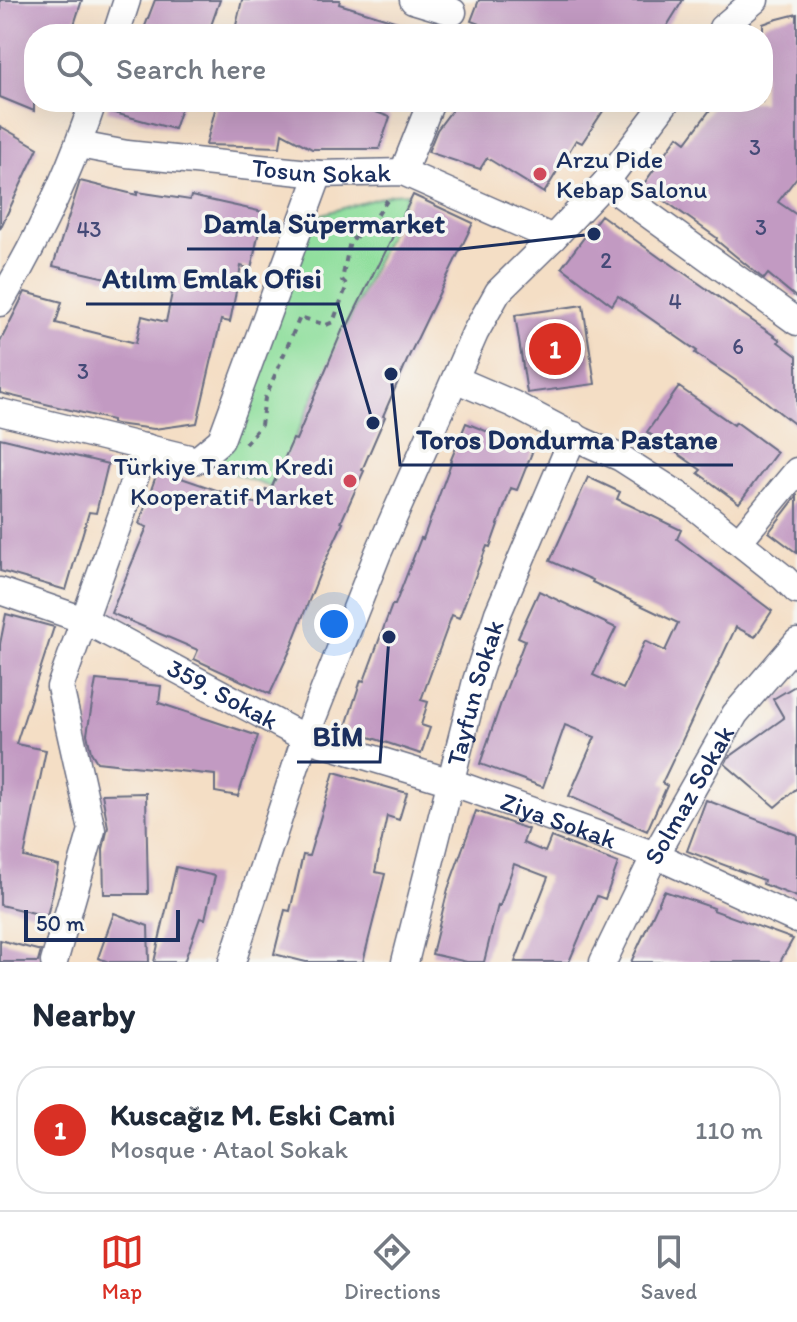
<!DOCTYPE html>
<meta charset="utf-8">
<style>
body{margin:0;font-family:Itim,sans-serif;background:#f2f2f3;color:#1f2937}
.scale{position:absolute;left:24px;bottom:20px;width:156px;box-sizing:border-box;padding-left:8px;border:4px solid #1b2f5e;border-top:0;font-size:22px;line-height:28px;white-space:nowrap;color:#1b2f5e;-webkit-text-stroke:6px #f6f6f2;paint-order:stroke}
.you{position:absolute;left:334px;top:624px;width:28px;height:28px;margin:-20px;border:6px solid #fff;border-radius:50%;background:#1a73e8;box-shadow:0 0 0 12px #1a73e833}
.badge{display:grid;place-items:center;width:52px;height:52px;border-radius:50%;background:#d93025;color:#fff;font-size:26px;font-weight:700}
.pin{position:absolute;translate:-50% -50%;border:4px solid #fff;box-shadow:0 2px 8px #0006}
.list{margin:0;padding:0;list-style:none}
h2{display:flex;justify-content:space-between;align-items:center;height:104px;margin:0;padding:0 32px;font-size:34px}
h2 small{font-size:26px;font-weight:400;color:#747a83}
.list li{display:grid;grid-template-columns:52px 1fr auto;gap:24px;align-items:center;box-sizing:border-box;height:128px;margin:0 16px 16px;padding:0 16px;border:2px solid #e0e1e3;border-radius:32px}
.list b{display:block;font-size:30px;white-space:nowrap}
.list p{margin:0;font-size:26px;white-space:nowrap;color:#747a83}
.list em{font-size:26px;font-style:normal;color:#747a83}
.icon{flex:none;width:44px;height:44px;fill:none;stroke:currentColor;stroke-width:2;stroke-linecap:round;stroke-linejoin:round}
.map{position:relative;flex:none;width:797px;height:962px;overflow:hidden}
.search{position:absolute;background:#fff;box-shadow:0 8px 32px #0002;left:24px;right:24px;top:24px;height:88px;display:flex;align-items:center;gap:20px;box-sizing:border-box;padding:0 28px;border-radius:32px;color:#747a83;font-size:30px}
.sheet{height:248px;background:#fff}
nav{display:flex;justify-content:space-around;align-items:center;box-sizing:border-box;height:112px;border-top:2px solid #e0e1e3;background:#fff;font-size:22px;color:#747a83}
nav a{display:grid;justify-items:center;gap:4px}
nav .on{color:#d93025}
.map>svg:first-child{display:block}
</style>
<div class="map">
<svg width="797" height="962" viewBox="0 0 797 962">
<rect width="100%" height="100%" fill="#f6f6f2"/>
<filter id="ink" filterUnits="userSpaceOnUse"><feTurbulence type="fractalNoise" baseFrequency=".0125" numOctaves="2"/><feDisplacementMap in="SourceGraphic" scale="16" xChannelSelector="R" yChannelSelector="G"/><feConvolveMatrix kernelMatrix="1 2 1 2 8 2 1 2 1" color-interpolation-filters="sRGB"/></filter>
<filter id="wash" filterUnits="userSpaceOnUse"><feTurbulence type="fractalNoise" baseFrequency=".006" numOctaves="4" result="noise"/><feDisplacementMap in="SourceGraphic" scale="32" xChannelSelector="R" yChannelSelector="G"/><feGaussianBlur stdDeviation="1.8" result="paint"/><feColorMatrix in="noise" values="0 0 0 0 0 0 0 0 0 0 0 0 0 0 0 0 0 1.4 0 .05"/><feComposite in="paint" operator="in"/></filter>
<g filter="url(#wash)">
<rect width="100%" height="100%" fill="#f4dec5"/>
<path fill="#91df9e" stroke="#56877e" stroke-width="2" d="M 408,193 L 272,488 L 219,468 L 312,217 L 392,194 Z"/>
<g id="blocks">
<path fill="#c29ac2" d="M 0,0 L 82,0 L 71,34 L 34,34 L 34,111 L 0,97 Z
M 155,0 L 220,0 L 208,34 L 142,34 Z
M 242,0 L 340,0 L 339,4 L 424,30 L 424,34 L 234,34 Z
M 479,0 L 683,0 L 662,34 L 506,34 L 471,21 Z
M 797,14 L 797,177 L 778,202 L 797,215 L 797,298 L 768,274 L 764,279 L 760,276 L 716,240 L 717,238 L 643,185 L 678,136 L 686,142 L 716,102 L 763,102 L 763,24 L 774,20 Z
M 109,102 L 183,102 L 174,129 L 107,111 Z
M 217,102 L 348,102 L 390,117 L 379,149 L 312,149 L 282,133 L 280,147 L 206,145 Z
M 458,102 L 609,102 L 582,143 L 576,140 L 544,193 L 487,158 L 480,169 L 428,152 L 437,130 Z
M 0,126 L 38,148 L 0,229 Z
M 80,181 L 137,195 L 137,192 L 190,200 L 191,196 L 263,212 L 251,269 L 241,266 L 230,322 L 221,320 L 197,423 L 154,429 L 116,424 L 112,423 L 112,420 L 0,393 L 0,342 L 25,292 L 62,302 L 56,323 L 136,343 L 142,316 L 166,322 L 173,288 L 115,280 L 53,266 Z
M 413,195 L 473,223 L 409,356 L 383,416 L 385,417 L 362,470 L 364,471 L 341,522 L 343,523 L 322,568 L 293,641 L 294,642 L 270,694 L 194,659 L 198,650 L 111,613 L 147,527 L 139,524 L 158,470 L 260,505 L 266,489 L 270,491 L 293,439 L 296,440 L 344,326 L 347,327 L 377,266 L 378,267 Z
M 601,215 L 663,260 L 664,259 L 780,340 L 778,342 L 797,356 L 797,426 L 757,395 L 695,353 L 697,351 L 618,296 L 612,305 L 562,267 Z
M 583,305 L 595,384 L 527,393 L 515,315 Z
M 679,387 L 734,425 L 736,422 L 777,452 L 739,503 L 698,473 L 701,470 L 647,432 Z
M 466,423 L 533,450 L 517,490 L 511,488 L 490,547 L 487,546 L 459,618 L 452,615 L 421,700 L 428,702 L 421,725 L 430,728 L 421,754 L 345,729 L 361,680 L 364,681 L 392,605 L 395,605 L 421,538 L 423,539 L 451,463 L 450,462 Z
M 0,438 L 108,464 L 96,513 L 89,512 L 66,590 L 0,571 Z
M 588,477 L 620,492 L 617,499 L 681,530 L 677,539 L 772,611 L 755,637 L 736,627 L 662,783 L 667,786 L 647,831 L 569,796 L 595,737 L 565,725 L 543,787 L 480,764 L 502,700 L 525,640 L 518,637 L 539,591 L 616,628 L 593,675 L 623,689 L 645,641 L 665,651 L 678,623 L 592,582 L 593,580 L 550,561 Z
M 797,496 L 797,553 L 769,532 Z
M 6,614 L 54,627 L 16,744 L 46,750 L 24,857 L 59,866 L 47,916 L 0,905 L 0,644 Z
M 96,680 L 161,686 L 159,703 L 258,736 L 238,796 L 215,792 L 215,775 L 97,762 L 91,752 L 87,734 Z
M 797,685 L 797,788 L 775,807 L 725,764 L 728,758 L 784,718 L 773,699 Z
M 334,772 L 407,793 L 399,820 L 387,816 L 375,872 L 385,874 L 363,962 L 306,962 L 274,954 L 285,910 L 290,911 L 303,855 L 309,856 Z
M 146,793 L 148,894 L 104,894 L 103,849 L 108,827 L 102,794 Z
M 706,800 L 797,835 L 797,897 L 763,884 L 764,880 L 687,851 Z
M 476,811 L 528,829 L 523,843 L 545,852 L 551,837 L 618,863 L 605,899 L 597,896 L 569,962 L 515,962 L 548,877 L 514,864 L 500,906 L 498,905 L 484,962 L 467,962 L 432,954 L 448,889 Z
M 176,867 L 215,876 L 205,919 L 200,918 L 184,962 L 154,962 Z
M 664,891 L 714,908 L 713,910 L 793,939 L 780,962 L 631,962 Z
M 114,913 L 148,926 L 149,962 L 109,962 L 98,958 Z
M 0,940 L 41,951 L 38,962 L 0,962 Z"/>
</g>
</g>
<g filter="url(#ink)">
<use href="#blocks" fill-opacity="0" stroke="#676c82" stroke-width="2"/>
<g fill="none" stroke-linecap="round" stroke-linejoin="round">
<g stroke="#676c82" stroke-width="29">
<g id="minor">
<path d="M 413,0 L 453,12"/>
<path d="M 722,28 L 755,0"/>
<path d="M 116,34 L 127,0"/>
<path id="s1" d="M 79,145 L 127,154 L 319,174 L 403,172 L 553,238"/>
<path d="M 403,172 L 431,102"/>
<path d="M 605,183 L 797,322"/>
<path d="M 0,303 C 38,239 70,172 93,102"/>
<path d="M 455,379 L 513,404 L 583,441 L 621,458 L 685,499 L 784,578 L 797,591"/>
<path d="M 0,412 L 197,460 L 221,440 L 319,174"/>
<path d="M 739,541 L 797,471"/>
<path id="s2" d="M 0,591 L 84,620 L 305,738 L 451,782 L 655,855 L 797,920"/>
<path d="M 54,962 L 92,830 L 60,687 L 146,447"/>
<path d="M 232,962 L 305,738 L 378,553 L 475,333 L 498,292 L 553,238 L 605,183 L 666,102"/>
<path id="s3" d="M 405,962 L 476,681 L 498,613 L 574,435"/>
<path id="s4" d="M 603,962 L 655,855 L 735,714 L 797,642"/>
</g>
</g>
<path stroke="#676c82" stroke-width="4" stroke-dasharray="6 6" stroke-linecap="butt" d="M 245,444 L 261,425 L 265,398 L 300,317 L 326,325 L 333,322 L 347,285 L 342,280 L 350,241 L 369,228 L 390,196"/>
<use href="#minor" stroke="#fff" stroke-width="26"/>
</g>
</g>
<g fill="#d1495b" stroke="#f6f6f2" stroke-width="3">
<circle cx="540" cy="174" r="8"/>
<circle cx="350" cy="481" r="8"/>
</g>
<g text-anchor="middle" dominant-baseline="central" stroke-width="7" stroke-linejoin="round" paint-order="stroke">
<g font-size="22" fill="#454a77">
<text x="755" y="147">3</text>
<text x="761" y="227">3</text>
<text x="89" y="229">43</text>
<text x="606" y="260">2</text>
<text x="675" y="301">4</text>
<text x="738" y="346">6</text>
<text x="83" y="371">3</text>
</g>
<g font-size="26" fill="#1b2f5e" stroke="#f6f6f2" text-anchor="start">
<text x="556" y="159">Arzu Pide<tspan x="556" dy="30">Kebap Salonu</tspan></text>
<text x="334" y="466" text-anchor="end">Türkiye Tarım Kredi<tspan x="334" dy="30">Kooperatif Market</tspan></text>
</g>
<g font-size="26" fill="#1b2f5e" stroke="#f6f6f2">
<text stroke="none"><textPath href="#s1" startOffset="244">Tosun Sokak</textPath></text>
<text stroke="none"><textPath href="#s2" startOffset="246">359. Sokak</textPath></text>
<text stroke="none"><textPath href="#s3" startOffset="278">Tayfun Sokak</textPath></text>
<text stroke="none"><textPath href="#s4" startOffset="188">Solmaz Sokak</textPath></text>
<text stroke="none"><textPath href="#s2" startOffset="606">Ziya Sokak</textPath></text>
</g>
</g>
<path fill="none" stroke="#1b2f5e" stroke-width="3" d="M594 234L460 249H187M373 423L338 304H86M391 374L400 465H733M389 637L380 762H297"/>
<g fill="#1b2f5e" stroke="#f6f6f2" stroke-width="3">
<circle cx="594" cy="234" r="8"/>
<circle cx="373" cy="423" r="8"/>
<circle cx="391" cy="374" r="8"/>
<circle cx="389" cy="637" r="8"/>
</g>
<g font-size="28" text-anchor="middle" font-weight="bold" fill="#1b2f5e" stroke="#f6f6f2" stroke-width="7" stroke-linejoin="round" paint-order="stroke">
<text x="324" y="233">Damla Süpermarket</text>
<text x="212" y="288">Atılım Emlak Ofisi</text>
<text x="567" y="449">Toros Dondurma Pastane</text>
<text x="338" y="746">BİM</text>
</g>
</svg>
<div class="scale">50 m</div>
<div class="you"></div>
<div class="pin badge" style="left:555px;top:349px">1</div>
<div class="search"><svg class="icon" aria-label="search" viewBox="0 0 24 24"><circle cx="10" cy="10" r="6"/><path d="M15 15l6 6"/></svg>Search here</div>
</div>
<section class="sheet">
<h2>Nearby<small></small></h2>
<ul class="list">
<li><span class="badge">1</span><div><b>Kuscağız M. Eski Cami</b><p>Mosque · Ataol Sokak</p></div><em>110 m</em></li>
</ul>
</section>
<nav>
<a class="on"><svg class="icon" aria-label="map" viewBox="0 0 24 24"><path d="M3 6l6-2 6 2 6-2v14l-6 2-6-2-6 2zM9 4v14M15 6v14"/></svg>Map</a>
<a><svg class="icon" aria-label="directions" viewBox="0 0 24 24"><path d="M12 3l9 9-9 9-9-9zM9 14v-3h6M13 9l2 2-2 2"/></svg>Directions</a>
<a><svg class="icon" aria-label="saved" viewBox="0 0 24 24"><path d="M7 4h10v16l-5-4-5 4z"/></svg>Saved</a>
</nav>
